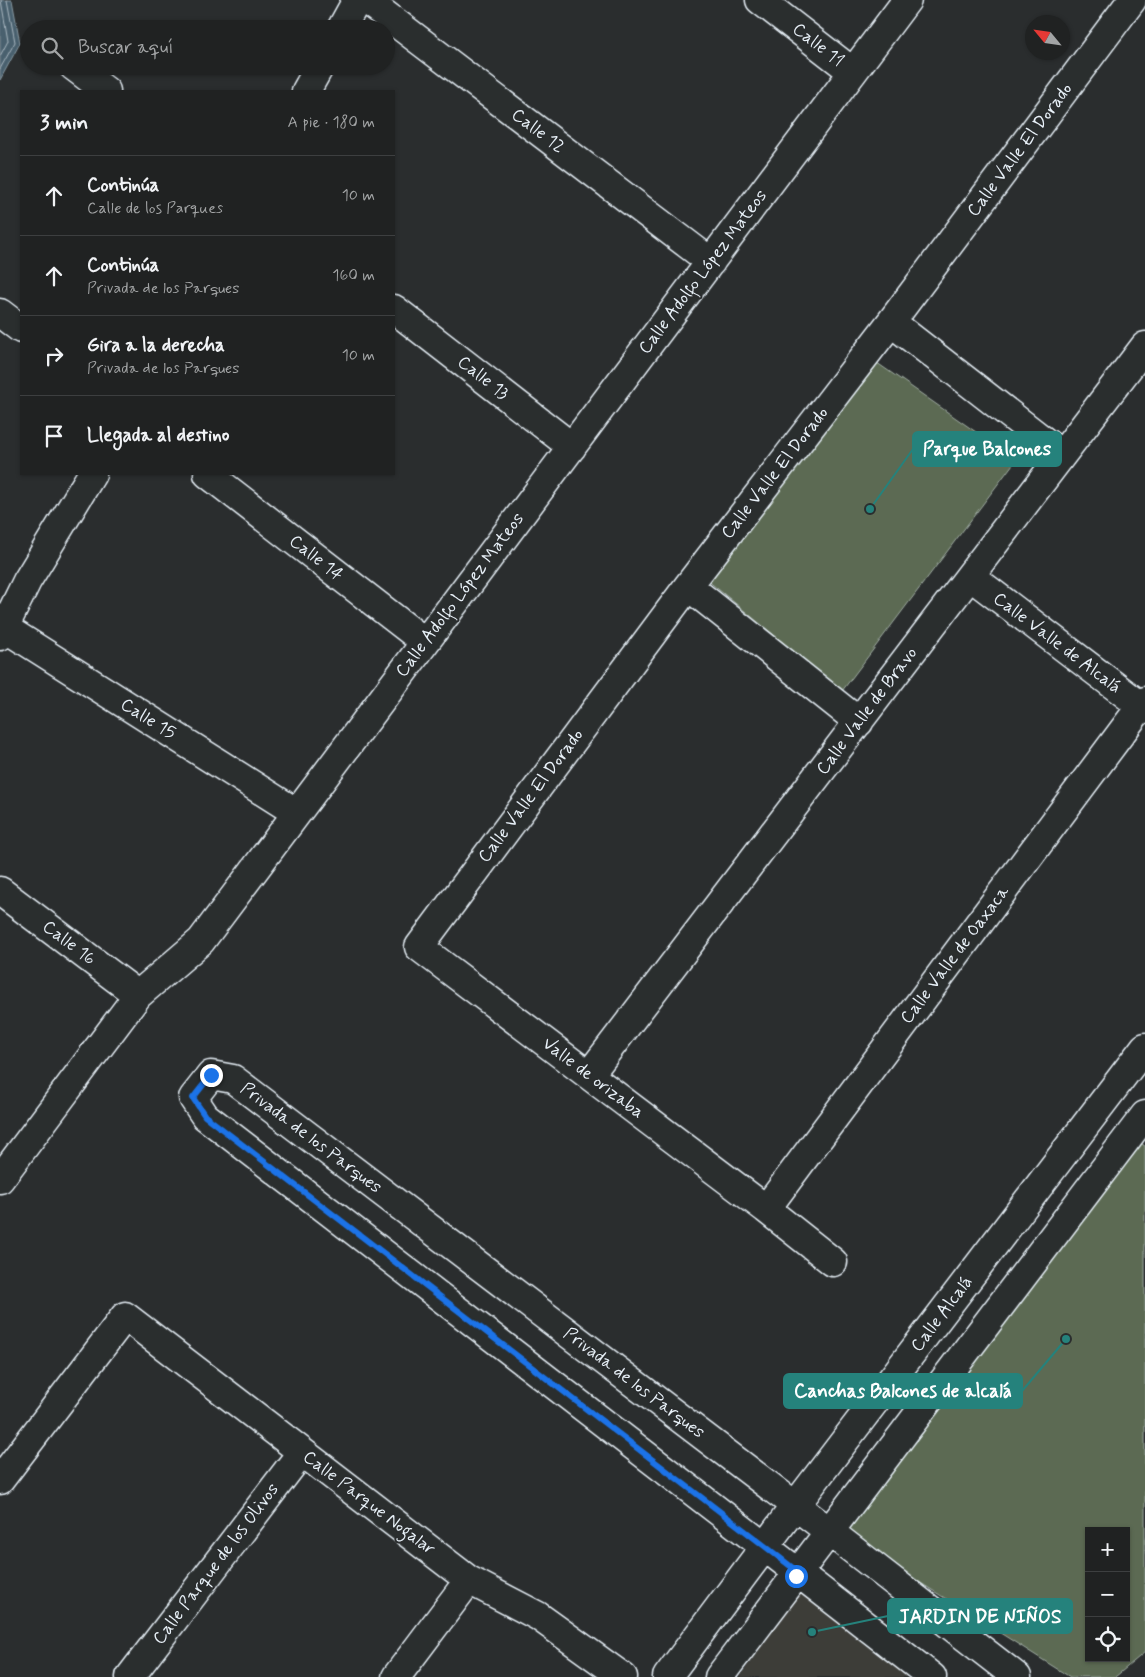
<!DOCTYPE html>
<html lang="es">
<meta charset="utf-8">
<style>
body{margin:0;font-family:Mynerve,sans-serif;background:#282a2a;color:#f1f3f6}
.controls{position:absolute;right:15px;bottom:15px;display:grid;overflow:hidden;border-radius:0px;box-shadow:0 1px 4px #0004}
.controls button{width:45px;height:45px;display:grid;place-items:center;padding:0;border:0;border-bottom:1px solid #3d3f40;background:#202222;color:#f1f3f6;font:25px sans-serif}
.compass{position:absolute;left:1025px;top:15px;width:45px;height:45px;border-radius:50%;background:#202222;box-shadow:0 1px 4px #0004;rotate:299deg}
.stop{position:absolute;width:15px;height:15px;margin:-11px;border:4px solid #1a73e8;border-radius:50%;background:#fff}
.stop.end{background:#1a73e8;border-color:#fff;box-shadow:0 1px 5px #0008}
.list{margin:0;padding:0;list-style:none}
h2{display:flex;justify-content:space-between;align-items:center;height:65px;margin:0;padding:0 20px;font-size:21px}
h2 small{font-size:16px;font-weight:400;color:#a2a4a5}
.list li{display:grid;grid-template-columns:32px 1fr auto;gap:15px;align-items:center;box-sizing:border-box;height:80px;padding:0 20px;border-top:1px solid #3d3f40}
.list b{display:block;font-size:19px;white-space:nowrap}
.list p{margin:0;font-size:16px;white-space:nowrap;color:#a2a4a5}
.list em{font-size:16px;font-style:normal;color:#a2a4a5}
.icon{flex:none;width:28px;height:28px;fill:none;stroke:currentColor;stroke-width:2;stroke-linecap:round;stroke-linejoin:round}
.map{position:relative;flex:none;width:1145px;height:1677px;overflow:hidden}
.search{position:absolute;background:#202222;box-shadow:0 1px 4px #0004;left:20px;top:20px;width:375px;height:55px;display:flex;align-items:center;gap:12px;box-sizing:border-box;padding:0 18px;border-radius:28px;color:#a2a4a5;font-size:19px}
.panel{position:absolute;background:#202222;box-shadow:0 1px 4px #0004;left:20px;top:90px;width:375px;height:385px;border-radius:0px}
.map>svg:first-child{display:block}
</style>
<div class="map">
<svg width="1145" height="1677" viewBox="0 0 1145 1677">
<rect width="100%" height="100%" fill="#2a2d2e"/>
<filter id="ink" filterUnits="userSpaceOnUse"><feTurbulence type="fractalNoise" baseFrequency=".02" numOctaves="2"/><feDisplacementMap in="SourceGraphic" scale="10" xChannelSelector="R" yChannelSelector="G"/><feConvolveMatrix kernelMatrix="1 2 1 2 8 2 1 2 1" color-interpolation-filters="sRGB"/></filter>
<g filter="url(#ink)">
<path fill="#3d3c38" d="M 801,1587 L 908,1677 L 740,1677 Z"/>
<path fill="#5b6a52" stroke="#a2aea5" fill-rule="evenodd" d="M 870,358 L 1016,460 L 842,691 L 707,580 Z
M 1136,1140 L 1145,1146 L 1145,1652 L 1115,1677 L 1070,1677 L 840,1532 ZM 1089,1531 L 1126,1531 L 1126,1658 L 1089,1658 Z"/>
<path fill="#4a616e" stroke="#899ba5" d="M 0,0 L 12,0 L 20,43 L 0,80 Z"/>
<g fill="none" stroke-linecap="round" stroke-linejoin="round">
<path stroke="#a9b7c1" stroke-width="1" d="M 0,56 L 8,41 L 1,0
M 0,69 L 15,42 L 7,0"/>
<g stroke="#e8f1f8" stroke-width="31">
<path id="minor" d="M 366,0 L 711,262
M 760,0 L 853,72
M 341,29 L 357,0
M 73,66 L 106,91
M 306,91 L 320,66
M 394,309 L 572,447
M 0,313 L 21,329
M 891,322 L 1062,455
M 208,474 L 425,642
M 970,576 L 1145,709
M 688,586 L 859,722
M 0,625 L 297,813
M 0,636 L 27,581 L 92,474
M 0,891 L 138,995
M 589,1075 L 1145,346
M 0,1179 L 138,995 L 201,941 L 907,0
M 766,1209 L 1145,701
M 833,1262 L 766,1209 L 419,947 L 688,586 L 891,322 L 1132,0
M 0,1480 L 125,1316 L 469,1580 L 538,1616 L 623,1677
M 130,1677 L 302,1452
M 396,1677 L 469,1580
M 667,1677 L 795,1506 L 1145,1047
M 719,1677 L 1145,1115
M 932,1677 L 765,1547 L 205,1116 L 193,1098 L 211,1075 L 233,1079 L 830,1532 L 1017,1677"/>
</g>
<use href="#minor" stroke="#2a2d2e" stroke-width="28"/>
</g>
</g>
<g fill="none" stroke-linecap="round" stroke-linejoin="round" filter="url(#ink)">
<path stroke="#1a73e8" stroke-width="6" d="M 211,1075 L 193,1098 L 205,1116 L 766,1547 L 798,1572 L 796,1576"/>
</g>
<g text-anchor="middle" dominant-baseline="central" stroke-width="4" stroke-linejoin="round" paint-order="stroke">
<g font-size="18" fill="#e8f1f8" stroke="#2a2d2e">
<text transform="translate(818 45) rotate(38)">Calle 11</text>
<text transform="translate(538 131) rotate(37)">Calle 12</text>
<text transform="translate(1020 150) rotate(-53)">Calle Valle El Dorado</text>
<text transform="translate(703 272) rotate(-53)">Calle Adolfo López Mateos</text>
<text transform="translate(483 378) rotate(38)">Calle 13</text>
<text transform="translate(775 473) rotate(-52)">Calle Valle El Dorado</text>
<text transform="translate(316 558) rotate(38)">Calle 14</text>
<text transform="translate(460 595) rotate(-53)">Calle Adolfo López Mateos</text>
<text transform="translate(1057 643) rotate(37)">Calle Valle de Alcalá</text>
<text transform="translate(867 711) rotate(-53)">Calle Valle de Bravo</text>
<text transform="translate(148 719) rotate(32)">Calle 15</text>
<text transform="translate(531 796) rotate(-53)">Calle Valle El Dorado</text>
<text transform="translate(69 943) rotate(37)">Calle 16</text>
<text transform="translate(955 955) rotate(-53)">Calle Valle de Oaxaca</text>
<text transform="translate(593 1078) rotate(37)">Valle de orizaba</text>
<text transform="translate(311 1138) rotate(37)">Privada de los Parques</text>
<text transform="translate(942 1314) rotate(-53)">Calle Alcalá</text>
<text transform="translate(634 1383) rotate(37)">Privada de los Parques</text>
<text transform="translate(369 1503) rotate(37)">Calle Parque Nogalar</text>
<text transform="translate(216 1564) rotate(-53)">Calle Parque de los Olivos</text>
</g>
</g>
<path fill="none" stroke="#25827c" stroke-width="2" d="M870 509L913 449M1066 1339L1022 1391M812 1632L888 1616"/>
<g fill="#25827c" stroke="#2a2d2e" stroke-width="2">
<circle cx="870" cy="509" r="5"/>
<circle cx="1066" cy="1339" r="5"/>
<circle cx="812" cy="1632" r="5"/>
</g>
<g fill="#25827c" stroke="#25827c" stroke-width="2">
<rect x="913" y="432" width="148" height="34" rx="5"/>
<rect x="784" y="1374" width="238" height="34" rx="5"/>
<rect x="888" y="1599" width="184" height="34" rx="5"/>
</g>
<g font-size="19" text-anchor="middle" font-weight="bold" fill="#fff">
<text x="987" y="455">Parque Balcones</text>
<text x="903" y="1397">Canchas Balcones de alcalá</text>
<text x="980" y="1623">JARDIN DE NIÑOS</text>
</g>
</svg>
<div class="controls">
<button>+</button>
<button>−</button>
<button><svg class="icon" aria-label="locate" viewBox="0 0 24 24"><circle cx="12" cy="12" r="6"/><path d="M12 2v4M12 18v4M2 12h4M18 12h4"/></svg></button>
</div>
<svg class="compass" viewBox="-18 -18 36 36"><path d="M0-13l5 13h-10z" fill="#e53935"/><path d="M0 13l5-13h-10z" fill="#a2a4a5"/></svg>
<div class="stop" style="left:796px;top:1576px"></div>
<div class="stop end" style="left:211px;top:1075px"></div>
<div class="search"><svg class="icon" aria-label="search" viewBox="0 0 24 24"><circle cx="10" cy="10" r="6"/><path d="M15 15l6 6"/></svg>Buscar aquí</div>
<section class="panel">
<h2>3 min<small>A pie · 180 m</small></h2>
<ul class="list">
<li><svg class="icon" aria-label="ahead" viewBox="0 0 24 24"><path d="M12 20V5M6 11l6-6 6 6"/></svg><div><b>Continúa</b><p>Calle de los Parques</p></div><em>10 m</em></li>
<li><svg class="icon" aria-label="ahead" viewBox="0 0 24 24"><path d="M12 20V5M6 11l6-6 6 6"/></svg><div><b>Continúa</b><p>Privada de los Parques</p></div><em>160 m</em></li>
<li><svg class="icon" aria-label="right" viewBox="0 0 24 24"><path d="M7 20v-9h11M14 6l5 5-5 5"/></svg><div><b>Gira a la derecha</b><p>Privada de los Parques</p></div><em>10 m</em></li>
<li><svg class="icon" aria-label="arrive" viewBox="0 0 24 24"><path d="M6 21V4h12l-3 4 3 4H6"/></svg><div><b>Llegada al destino</b></div></li>
</ul>
</section>
</div>
